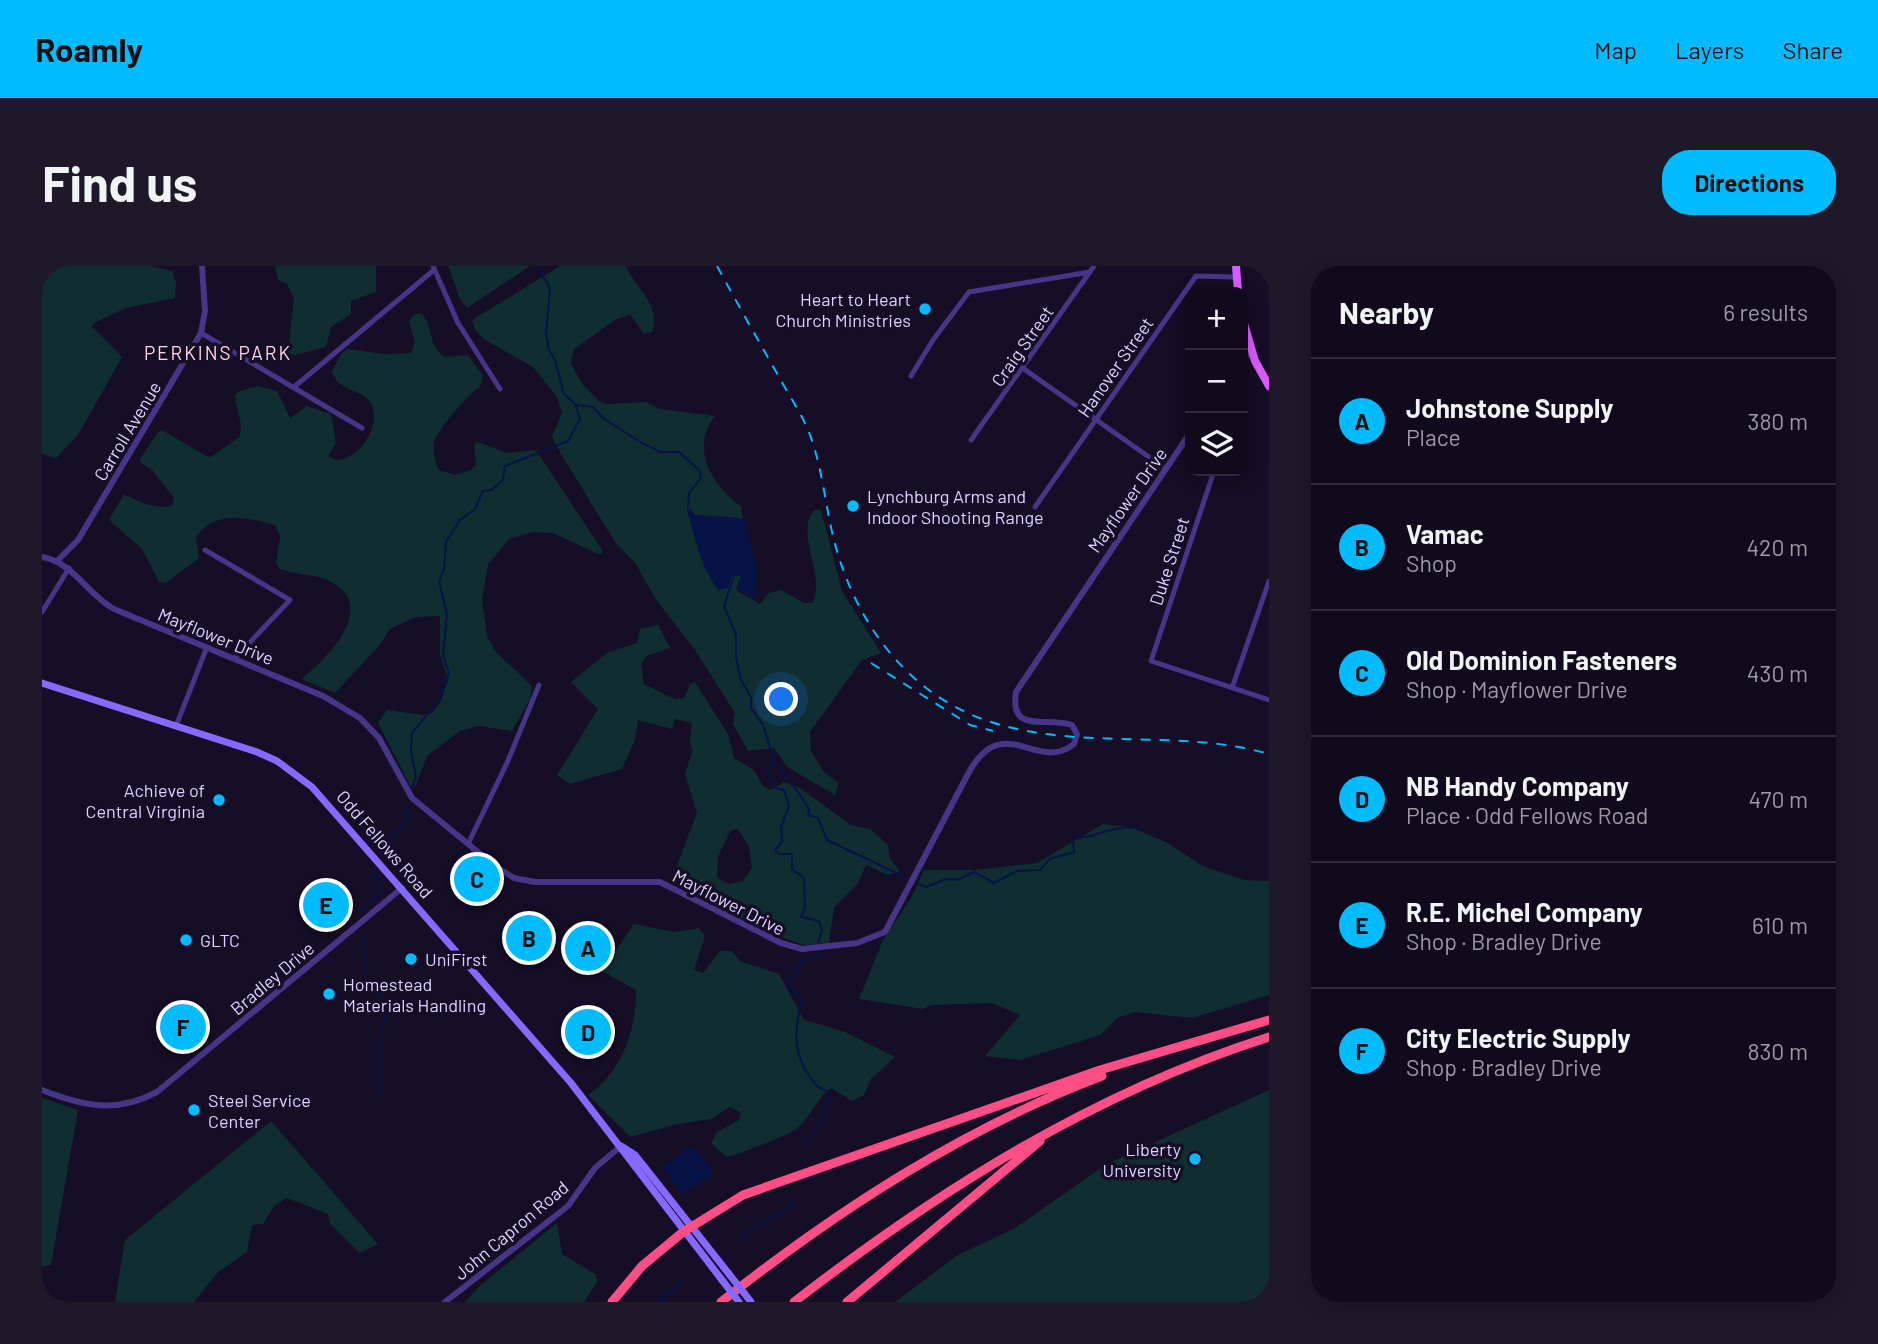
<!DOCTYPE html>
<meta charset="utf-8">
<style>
body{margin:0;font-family:Barlow,sans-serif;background:#1e1829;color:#f1f3f6}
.controls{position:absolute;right:21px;top:21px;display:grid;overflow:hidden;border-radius:14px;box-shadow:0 4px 18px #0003}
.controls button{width:63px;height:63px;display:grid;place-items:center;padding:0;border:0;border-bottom:2px solid #302b3b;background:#100a1c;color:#f1f3f6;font:35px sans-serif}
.you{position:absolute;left:740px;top:434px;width:24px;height:24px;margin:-18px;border:5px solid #fff;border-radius:50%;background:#1a73e8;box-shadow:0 0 0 10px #1a73e833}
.badge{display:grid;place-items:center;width:46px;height:46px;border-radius:50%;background:#00bbfe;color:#111;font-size:23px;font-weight:700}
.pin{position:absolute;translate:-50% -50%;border:4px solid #fff;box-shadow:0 2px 7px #0006}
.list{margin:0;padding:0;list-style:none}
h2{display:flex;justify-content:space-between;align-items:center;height:91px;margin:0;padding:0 28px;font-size:30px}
h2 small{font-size:23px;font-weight:400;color:#9c9aa3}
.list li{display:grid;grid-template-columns:46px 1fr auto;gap:21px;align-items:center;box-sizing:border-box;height:126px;padding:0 28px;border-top:2px solid #302b3b}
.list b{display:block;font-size:26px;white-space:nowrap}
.list p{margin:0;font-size:23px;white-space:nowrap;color:#9c9aa3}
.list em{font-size:23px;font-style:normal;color:#9c9aa3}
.icon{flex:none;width:38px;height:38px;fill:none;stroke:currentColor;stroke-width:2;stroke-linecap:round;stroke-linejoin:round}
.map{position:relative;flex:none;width:1227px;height:1036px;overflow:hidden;border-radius:28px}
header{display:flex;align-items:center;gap:42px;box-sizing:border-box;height:98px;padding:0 35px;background:#00bbfe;color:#111}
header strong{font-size:33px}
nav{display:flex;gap:38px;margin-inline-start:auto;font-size:24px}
.intro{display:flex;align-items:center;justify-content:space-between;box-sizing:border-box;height:168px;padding:0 42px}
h1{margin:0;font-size:49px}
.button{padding:18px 32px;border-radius:28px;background:#00bbfe;color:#111;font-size:24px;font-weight:700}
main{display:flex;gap:42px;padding:0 42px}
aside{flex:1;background:#100a1c;border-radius:28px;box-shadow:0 4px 18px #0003}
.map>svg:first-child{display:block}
</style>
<header>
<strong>Roamly</strong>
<nav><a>Map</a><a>Layers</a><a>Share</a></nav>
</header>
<div class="intro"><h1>Find us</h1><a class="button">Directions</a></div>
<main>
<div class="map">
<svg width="1227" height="1036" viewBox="0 0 1227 1036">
<rect width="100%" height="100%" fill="#160d26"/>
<path fill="#102d31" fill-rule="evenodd" d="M 0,0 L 108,0 L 130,5 L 134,16 L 133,32 L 84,42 L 52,57 L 50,61 L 80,91 L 36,169 L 14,192 L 0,188 Z
M 233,0 L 334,0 L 334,26 L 309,35 L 309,48 L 289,61 L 284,81 L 253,89 L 246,88 L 252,32 L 245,18 L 236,14 Z
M 406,0 L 488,0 L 425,42 L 418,33 Z
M 518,0 L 584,0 C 594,24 619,37 610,66 L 602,68 L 588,48 L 573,54 L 532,83 L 529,98 L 541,119 L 557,135 L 564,138 L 604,136 L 618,143 L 673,150 C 647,183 671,220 699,240 L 701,253 L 653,249 L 645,244 L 663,302 L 673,320 L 686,322 L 690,310 L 699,310 L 694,324 L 718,338 L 727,327 L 739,324 L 762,337 L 770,337 C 785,313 752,266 772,244 L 779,244 L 800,325 L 839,387 L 820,394 L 768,466 L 769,485 L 782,506 L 797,517 L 793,529 L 745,501 L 732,482 L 706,485 L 691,458 L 693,447 L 653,384 L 615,335 L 593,297 L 573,276 L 513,178 L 510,170 L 520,147 L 515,131 L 491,101 L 443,74 L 434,65 L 430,54 Z
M 379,47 C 391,58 385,77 402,91 L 426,89 L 441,110 L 438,121 C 427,127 394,165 392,177 C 391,186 393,197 397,204 L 413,209 L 429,204 L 434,198 L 432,178 L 436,176 L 465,187 L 494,184 L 560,284 L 560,288 L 556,288 L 511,267 L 491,266 L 467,273 L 446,299 L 440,333 L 445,370 L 453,385 L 490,420 L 488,433 L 470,465 L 437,460 L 418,465 L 385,490 L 373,521 L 369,521 L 336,457 L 345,444 L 382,449 L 390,447 L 398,437 L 406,414 L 398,389 L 398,350 L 374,351 L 348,363 L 337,380 L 293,427 L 259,413 C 283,395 336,342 291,317 C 274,307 256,310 238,303 L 234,297 L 238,270 L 233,259 C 206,252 172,243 154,272 L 157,292 L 124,317 L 117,316 L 100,283 L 67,254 L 82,228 C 95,235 116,245 130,239 L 132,232 L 110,204 L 99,197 L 98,193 L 116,166 L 120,164 L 166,191 L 170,190 L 198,171 L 199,159 L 193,131 L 196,126 L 215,120 L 235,125 L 248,152 L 265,140 L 289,148 L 294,177 L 286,190 L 294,194 C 317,194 342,158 328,136 C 318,122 296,126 290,106 L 299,88 L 305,83 L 343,88 L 369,87 L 373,76 L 367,56 L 371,49 Z
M 616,359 L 628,382 L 604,390 L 599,398 L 602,418 L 633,433 L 642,432 L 648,418 L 653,416 L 686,468 L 692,492 L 712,504 L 721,520 L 728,524 L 742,516 L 758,522 L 809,559 L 828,563 L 846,579 L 848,593 L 858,605 L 846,609 L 824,599 L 816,617 L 792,641 L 787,677 L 762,679 L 730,668 L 629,615 L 655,547 L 643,508 L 650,486 L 648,474 L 650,457 L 633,453 L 630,463 L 596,454 L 593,474 L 580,503 L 528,518 L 515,509 L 556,443 L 529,416 L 565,387 L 595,377 L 598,363 ZM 696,563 L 707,581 L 710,602 L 701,615 L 687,618 L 675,611 L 676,591 L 688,565 Z
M 1061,558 L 1088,561 L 1124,576 L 1161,600 L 1202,614 L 1227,615 L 1227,729 L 1150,752 L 1093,746 L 1075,752 L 1058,769 L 978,794 L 943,790 L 978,749 L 950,737 L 889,739 L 881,743 L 817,733 L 841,674 L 869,632 L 882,604 L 932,604 L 995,597 Z
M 592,658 L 632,666 L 657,662 L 663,670 L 652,704 L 661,707 L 678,685 L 690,685 L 698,695 L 737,708 L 762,754 L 801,765 L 853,791 L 829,813 L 822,829 L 810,835 L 789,822 C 773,833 769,853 753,864 C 744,870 697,888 685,891 L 669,877 L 675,866 L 697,854 L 699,847 L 688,841 L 669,853 L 636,858 L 588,871 L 546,829 C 581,804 594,764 594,724 L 560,705 Z
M 1227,824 L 1227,1036 L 853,1036 L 916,989 L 973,962 L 1065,898 Z
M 0,832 L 36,844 L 9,999 L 0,1001 Z
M 229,855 L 336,978 L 318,987 L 288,958 L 286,948 C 272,943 260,937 245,932 L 233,939 L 221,958 L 210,959 L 205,986 L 175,1007 L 152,1036 L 73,1036 L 83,974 Z
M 515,957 L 520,988 L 553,1008 L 555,1016 L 542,1036 L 423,1036 L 439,1019 Z"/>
<path fill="#071346" d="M 649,243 L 653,249 L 698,252 L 703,255 L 714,304 L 712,333 L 694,323 L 699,310 L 690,310 L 686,322 L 676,324 C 659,301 653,272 645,244 Z
M 651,882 L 669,900 L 669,909 L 644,926 L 636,924 L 621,901 L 643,884 Z"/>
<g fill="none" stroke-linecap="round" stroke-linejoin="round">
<path stroke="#071346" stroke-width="2" d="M 534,139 L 551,141 L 562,153 L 600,177 L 619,186 L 637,186 L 658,205 L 659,212 L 647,227 L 646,242
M 692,310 L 682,340 L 694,369 L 694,391 L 699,414 L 709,431 L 709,442 L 721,459 L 733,497 L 756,526 L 767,543 L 766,549 L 776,552 L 785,574 L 865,612
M 731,493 L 723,503 L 734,522 L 742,524 L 747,540 L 739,561 L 740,576 L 733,584 L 737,588 L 750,588 L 750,603 L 762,612 L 763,642 L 759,651 L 777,655 L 780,665 L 776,676
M 369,523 L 374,511 L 369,485 L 370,467 L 397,434 L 407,407 L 401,390 L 405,348 L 397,316 L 402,303 L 404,276 L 418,254 L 433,243 L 441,225 L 449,224 L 461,214 L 463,200 L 526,175 L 538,153 L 533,138 L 522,128 L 513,94 L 507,84 L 504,67 L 508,22 L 495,0
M 344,580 L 364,555 L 366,544
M 876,618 L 884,621 L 904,613 L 915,614 L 932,606 L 952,617 L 975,605 L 998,604 L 1008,593 L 1032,586 L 1031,574 C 1038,570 1041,572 1048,570 C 1070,564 1075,560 1100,562
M 319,645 L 337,629 L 340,621 L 330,603
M 320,668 L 322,689 L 326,694 L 323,708 L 347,744 L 339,765 L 339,826
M 766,875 L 781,852 L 787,827 C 783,822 778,824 774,819 C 749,790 753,767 759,734 L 746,718 L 759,695 L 777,687
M 697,971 L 750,940 L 752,933
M 618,1036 L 639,1016"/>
<path stroke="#463688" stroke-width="5" d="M 391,0 L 416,57 L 458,123
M 159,67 L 320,162
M 982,103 L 1124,203
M 869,110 L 891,74 L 927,26 L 1048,6
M 252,121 L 392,4
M 929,174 L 1052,0
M 1172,205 L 1109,395 L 1227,434
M 993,241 L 1154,10 L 1193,11
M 163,284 L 248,334 L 193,392
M 0,346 L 27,302
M 1190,422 L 1227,315
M 134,460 L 165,381
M 426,578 L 465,497 L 497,419"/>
<path stroke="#463688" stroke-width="6" d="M 1201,92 L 1210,86
M 0,291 C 31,296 45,328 72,343 L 281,430 L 318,452 L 337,472 L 370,532 L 453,600 L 472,612 L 493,616 L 618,616 L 739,677 L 760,683 L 815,677 L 843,666 L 927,506 C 962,444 996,508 1032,478 L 1035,468 L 1030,459 C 1004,450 967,469 974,426 L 1148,167
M 16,294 L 36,274 L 159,67 L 163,45 L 160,0
M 0,824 C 41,840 74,848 115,826 L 360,622
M 403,1036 L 526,940 L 553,902 L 579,880"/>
<path stroke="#866aff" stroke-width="7" d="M 0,417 L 215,486 L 235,495 L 270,521 L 529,817 L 680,1014
M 579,880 L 593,889 L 687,1008"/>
<path stroke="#dc5aff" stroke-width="8" d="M 1194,0 L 1196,26
M 1201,54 L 1213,95 L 1227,120"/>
<path stroke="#ff4e86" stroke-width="9" d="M 570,1036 L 600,1000 L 641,966 L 701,929 L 1058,804 L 1227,754
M 679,1036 C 796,944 920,863 1060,810
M 752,1036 C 897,924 1051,827 1227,771
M 805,1036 L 998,875"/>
<path stroke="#00bbfe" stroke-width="2" stroke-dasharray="10 9" stroke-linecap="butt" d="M 675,0 C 695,37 716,74 737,111 C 746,128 758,145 765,162 C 779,193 783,237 791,270 C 811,353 864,429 949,456 C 1038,485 1136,462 1227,488
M 829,397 L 928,459 L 951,465"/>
<path stroke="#866aff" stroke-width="7" d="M 687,1008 L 709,1036
M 680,1014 L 697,1036"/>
</g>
<g fill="#00bbfe" stroke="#160d26" stroke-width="2.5">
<circle cx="883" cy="43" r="7"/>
<circle cx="811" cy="240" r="7"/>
<circle cx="177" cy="534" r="7"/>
<circle cx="144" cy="674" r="7"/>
<circle cx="369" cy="693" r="7"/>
<circle cx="287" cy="728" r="7"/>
<circle cx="152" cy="844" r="7"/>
<circle cx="1153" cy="893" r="7"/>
</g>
<g text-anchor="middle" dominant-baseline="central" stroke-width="7" stroke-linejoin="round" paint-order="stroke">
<g font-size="18" fill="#dfd3ff" stroke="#160d26" text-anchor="start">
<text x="869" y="33" text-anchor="end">Heart to Heart<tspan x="869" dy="21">Church Ministries</tspan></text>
<text x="825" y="230">Lynchburg Arms and<tspan x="825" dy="21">Indoor Shooting Range</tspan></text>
<text x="163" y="524" text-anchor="end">Achieve of<tspan x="163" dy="21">Central Virginia</tspan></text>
<text x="158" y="674">GLTC</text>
<text x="383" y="693">UniFirst</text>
<text x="301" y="718">Homestead<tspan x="301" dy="21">Materials Handling</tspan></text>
<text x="166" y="834">Steel Service<tspan x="166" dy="21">Center</tspan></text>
<text x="1139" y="883" text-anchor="end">Liberty<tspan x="1139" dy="21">University</tspan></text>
</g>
<g font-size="18" fill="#dfd3ff" stroke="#160d26">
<text transform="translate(980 80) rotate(-55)">Craig Street</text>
<text transform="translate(1073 101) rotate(-55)">Hanover Street</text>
<text transform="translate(85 165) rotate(-59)">Carroll Avenue</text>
<text transform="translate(1085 234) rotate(-55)">Mayflower Drive</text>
<text transform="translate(1127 295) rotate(-72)">Duke Street</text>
<text transform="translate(174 370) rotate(22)">Mayflower Drive</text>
<text transform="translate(343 578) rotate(49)">Odd Fellows Road</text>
<text transform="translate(687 636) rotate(27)">Mayflower Drive</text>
<text transform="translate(230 712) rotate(-40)">Bradley Drive</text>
<text transform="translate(469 964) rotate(-40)">John Capron Road</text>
</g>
<g font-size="19" letter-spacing="2" fill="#ffd5e9" stroke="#160d26">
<text x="176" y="86">PERKINS PARK</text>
</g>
</g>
</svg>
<div class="controls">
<button>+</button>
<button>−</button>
<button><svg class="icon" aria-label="layers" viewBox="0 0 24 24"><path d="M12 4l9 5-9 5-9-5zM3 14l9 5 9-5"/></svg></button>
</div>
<div class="you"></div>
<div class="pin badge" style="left:546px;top:682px">A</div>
<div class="pin badge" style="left:487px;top:672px">B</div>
<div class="pin badge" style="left:435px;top:613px">C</div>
<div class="pin badge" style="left:546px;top:766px">D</div>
<div class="pin badge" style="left:284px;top:639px">E</div>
<div class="pin badge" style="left:141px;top:761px">F</div>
</div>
<aside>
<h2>Nearby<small>6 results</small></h2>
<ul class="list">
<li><span class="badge">A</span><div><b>Johnstone Supply</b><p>Place</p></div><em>380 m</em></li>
<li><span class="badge">B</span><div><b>Vamac</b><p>Shop</p></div><em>420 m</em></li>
<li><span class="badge">C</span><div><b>Old Dominion Fasteners</b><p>Shop · Mayflower Drive</p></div><em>430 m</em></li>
<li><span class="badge">D</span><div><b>NB Handy Company</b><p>Place · Odd Fellows Road</p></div><em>470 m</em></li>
<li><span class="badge">E</span><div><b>R.E. Michel Company</b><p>Shop · Bradley Drive</p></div><em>610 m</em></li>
<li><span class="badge">F</span><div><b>City Electric Supply</b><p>Shop · Bradley Drive</p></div><em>830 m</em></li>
</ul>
</aside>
</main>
